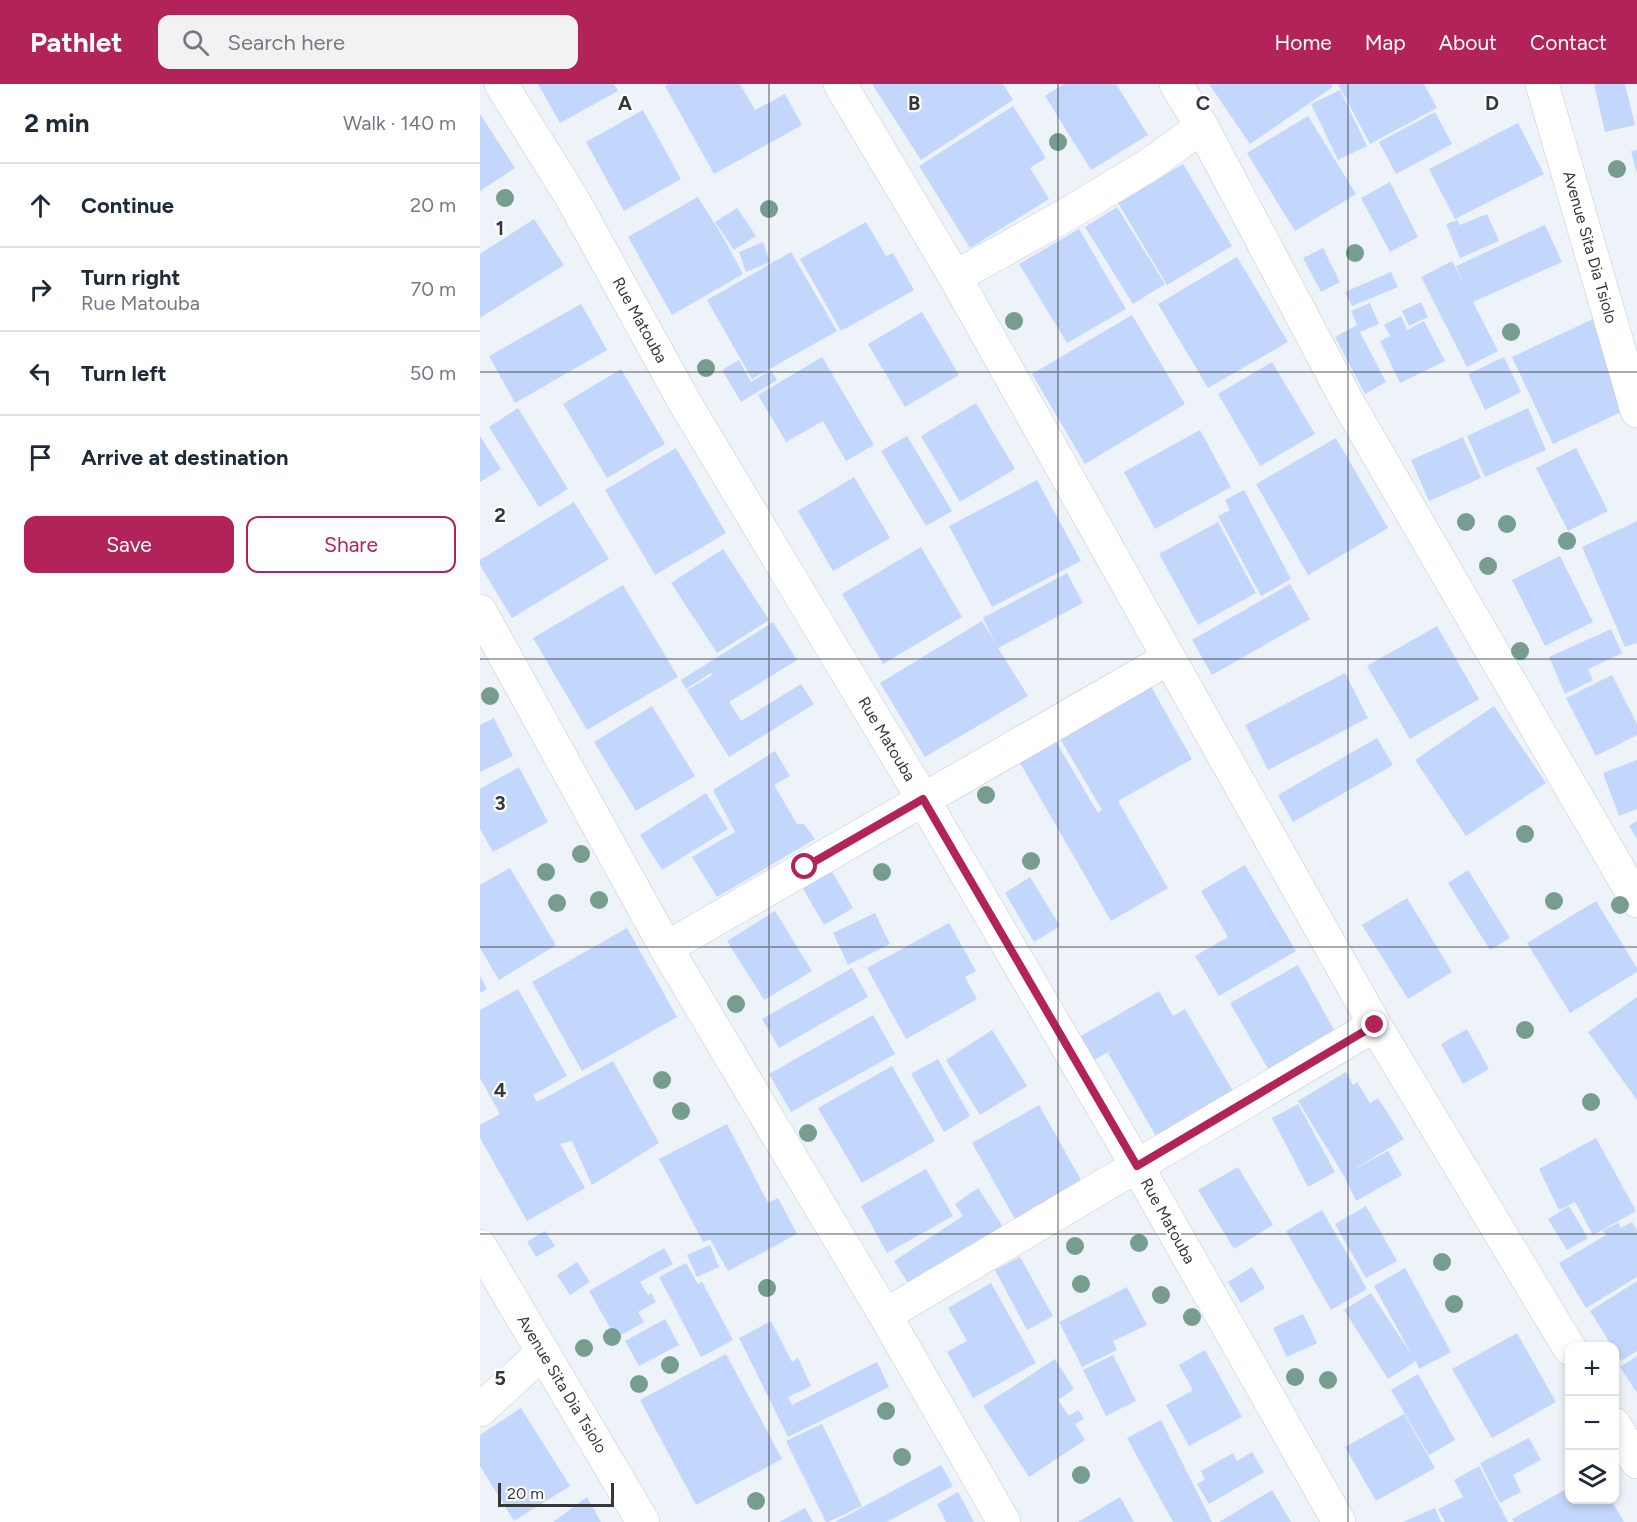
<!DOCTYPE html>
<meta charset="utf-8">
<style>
body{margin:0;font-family:Figtree,sans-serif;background:#f2f2f3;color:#1f2937}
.controls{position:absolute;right:18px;bottom:18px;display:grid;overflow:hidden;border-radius:12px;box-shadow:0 3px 9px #0003}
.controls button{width:54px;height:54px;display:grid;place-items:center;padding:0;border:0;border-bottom:2px solid #e0e1e3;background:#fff;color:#1f2937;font:30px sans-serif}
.scale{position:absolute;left:18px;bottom:15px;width:116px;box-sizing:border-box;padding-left:6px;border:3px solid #35373a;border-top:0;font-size:16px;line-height:21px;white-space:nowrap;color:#35373a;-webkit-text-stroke:4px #fff;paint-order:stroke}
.stop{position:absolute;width:18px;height:18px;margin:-14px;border:4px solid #b22359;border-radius:50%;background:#fff}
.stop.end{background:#b22359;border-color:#fff;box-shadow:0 2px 6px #0008}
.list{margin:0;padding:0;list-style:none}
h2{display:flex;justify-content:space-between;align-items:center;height:78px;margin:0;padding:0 24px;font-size:26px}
h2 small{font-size:20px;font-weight:400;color:#747a83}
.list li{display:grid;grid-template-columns:39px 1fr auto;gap:18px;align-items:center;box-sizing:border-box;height:84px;padding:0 24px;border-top:2px solid #e0e1e3}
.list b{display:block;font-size:22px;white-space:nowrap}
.list p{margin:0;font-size:20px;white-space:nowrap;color:#747a83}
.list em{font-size:20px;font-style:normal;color:#747a83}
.actions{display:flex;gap:12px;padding:18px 24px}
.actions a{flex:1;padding:14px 0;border:2px solid #b22359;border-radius:12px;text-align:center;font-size:21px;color:#b22359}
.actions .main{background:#b22359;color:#fff}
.icon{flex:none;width:33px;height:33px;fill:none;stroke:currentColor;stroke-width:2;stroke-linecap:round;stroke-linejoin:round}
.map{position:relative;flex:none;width:1157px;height:1438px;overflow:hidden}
header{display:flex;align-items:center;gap:36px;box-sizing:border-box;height:84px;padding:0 30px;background:#b22359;color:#fff}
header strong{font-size:28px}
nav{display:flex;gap:33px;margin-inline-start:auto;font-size:21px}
.search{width:420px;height:54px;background:#f2f2f3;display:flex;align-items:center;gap:15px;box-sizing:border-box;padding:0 21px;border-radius:12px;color:#747a83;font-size:22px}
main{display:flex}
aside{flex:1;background:#fff}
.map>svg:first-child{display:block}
</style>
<header>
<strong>Pathlet</strong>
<div class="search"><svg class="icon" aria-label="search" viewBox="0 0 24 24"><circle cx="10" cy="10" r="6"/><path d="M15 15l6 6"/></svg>Search here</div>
<nav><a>Home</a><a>Map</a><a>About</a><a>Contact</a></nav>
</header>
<main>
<aside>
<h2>2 min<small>Walk · 140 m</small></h2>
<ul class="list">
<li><svg class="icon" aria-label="ahead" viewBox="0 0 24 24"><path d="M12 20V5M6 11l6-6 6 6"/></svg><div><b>Continue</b></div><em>20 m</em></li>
<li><svg class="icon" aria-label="right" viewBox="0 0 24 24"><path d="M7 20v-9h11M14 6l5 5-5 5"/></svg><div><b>Turn right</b><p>Rue Matouba</p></div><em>70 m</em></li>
<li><svg class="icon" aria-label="left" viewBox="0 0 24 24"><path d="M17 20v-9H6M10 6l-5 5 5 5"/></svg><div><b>Turn left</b></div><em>50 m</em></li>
<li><svg class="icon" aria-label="arrive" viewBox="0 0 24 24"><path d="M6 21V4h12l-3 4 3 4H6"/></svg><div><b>Arrive at destination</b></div></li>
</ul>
<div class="actions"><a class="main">Save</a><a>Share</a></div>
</aside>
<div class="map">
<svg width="1157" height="1438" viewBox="0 0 1157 1438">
<rect width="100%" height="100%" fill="#eef2f9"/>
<path fill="#c3d7fc" d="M 58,0 L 134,0 L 138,7 L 80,39 Z
M 188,0 L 260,0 L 275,26 L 305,10 L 322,41 L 234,90 L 185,2 Z
M 392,0 L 523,0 L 533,16 L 441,76 Z
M 584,0 L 636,0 L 668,51 L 611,86 L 565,12 Z
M 729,0 L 851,0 L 853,3 L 770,60 Z
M 858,0 L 944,0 L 957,24 L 890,60 Z
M 1114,0 L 1145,0 L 1155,41 L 1125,48 Z
M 860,6 L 887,62 L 858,76 L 831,20 Z
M 533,22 L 566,74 L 550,84 L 569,115 L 490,164 L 439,82 Z
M 163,26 L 201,95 L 144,127 L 106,58 Z
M 955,28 L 972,60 L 916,90 L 899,58 Z
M 0,30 L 35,84 L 0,107 Z
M 828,32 L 876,110 L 815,147 L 767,69 Z
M 1038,39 L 1064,90 L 975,135 L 949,85 Z
M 1157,66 L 1157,87 L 1156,87 L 1151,67 Z
M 703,80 L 752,162 L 687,201 L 638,119 Z
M 910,98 L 938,153 L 910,168 L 881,114 Z
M 218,113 L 243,153 L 263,190 L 192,231 L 148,153 Z
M 637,123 L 685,200 L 653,220 L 605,143 Z
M 257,124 L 276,152 L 254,166 L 235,138 Z
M 1007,130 L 1019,157 L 980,174 L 966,140 L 977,136 L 980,141 Z
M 54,135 L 84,181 L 0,234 L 0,170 Z
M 386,138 L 406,172 L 413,169 L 434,206 L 361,247 L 320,175 Z
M 1065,141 L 1082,178 L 993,218 L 1018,267 L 987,283 L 941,193 L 972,177 L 985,202 L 976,182 Z
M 599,145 L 646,225 L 587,259 L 539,180 Z
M 283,158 L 290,178 L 266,188 L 259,168 Z
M 843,164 L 860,198 L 841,208 L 823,174 Z
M 311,168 L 357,247 L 272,295 L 227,216 Z
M 757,173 L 808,258 L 728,304 L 678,220 Z
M 911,188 L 918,203 L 872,222 L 865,208 Z
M 941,218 L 948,233 L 929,242 L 922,227 Z
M 890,219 L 899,240 L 880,248 L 906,298 L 885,310 L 855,253 L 877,241 L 871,227 Z
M 101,220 L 127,266 L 35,319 L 9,272 Z
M 442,228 L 479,291 L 425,323 L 388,260 Z
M 652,231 L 705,320 L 605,380 L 552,290 Z
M 921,232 L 927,246 L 944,237 L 965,277 L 920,299 L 900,257 L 910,252 L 904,241 Z
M 1113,235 L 1154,322 L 1073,360 L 1032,273 Z
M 342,273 L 394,361 L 366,377 L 343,337 L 306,358 L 278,311 Z
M 1024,273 L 1041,308 L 1005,326 L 988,290 Z
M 259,276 L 271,298 L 291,286 L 297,296 L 261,318 L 242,286 Z
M 792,278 L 835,350 L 780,382 L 738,310 Z
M 141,285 L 185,360 L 127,394 L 83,320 Z
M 496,319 L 535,385 L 480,418 L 441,352 Z
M 38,324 L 88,405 L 59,423 L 9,343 Z
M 1048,324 L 1066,366 L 1005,393 L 987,352 Z
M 720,346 L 751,403 L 675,445 L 644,388 Z
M 0,352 L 21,385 L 0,398 Z
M 427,352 L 472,427 L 446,442 L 401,367 Z
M 983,353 L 1001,394 L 949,417 L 931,376 Z
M 856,354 L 908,444 L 828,491 L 776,400 Z
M 196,364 L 246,449 L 175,491 L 125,406 Z
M 1096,364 L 1128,427 L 1088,447 L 1056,384 Z
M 374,393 L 410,454 L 353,487 L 318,427 Z
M 557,396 L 601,477 L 512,523 L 469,442 Z
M 764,406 L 811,495 L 781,512 L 738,432 L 750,426 L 745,416 Z
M 94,418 L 129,475 L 32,534 L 0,481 L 0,476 Z
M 1157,437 L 1157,559 L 1145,563 L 1102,463 Z
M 738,438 L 776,509 L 718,541 L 679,470 Z
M 441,463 L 482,533 L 403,580 L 362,510 Z
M 243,465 L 289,536 L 237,569 L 191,499 Z
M 1080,472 L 1113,538 L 1065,562 L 1032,496 Z
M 587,489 L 603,519 L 518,564 L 548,612 L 445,673 L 400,599 L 502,537 L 515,558 L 503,534 Z
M 810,500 L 830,535 L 732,591 L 712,556 Z
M 143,501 L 198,593 L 107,646 L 53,554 Z
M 293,538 L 317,576 L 249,618 L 261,637 L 321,600 L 334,620 L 249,673 L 207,606 L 232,591 L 231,589 L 206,605 L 201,596 Z
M 957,542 L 999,615 L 930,655 L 887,582 Z
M 1131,545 L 1142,569 L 1108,585 L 1113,596 L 1085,610 L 1069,573 Z
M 865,589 L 888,634 L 788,686 L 765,641 Z
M 1132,591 L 1157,640 L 1157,651 L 1116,672 L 1086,614 Z
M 669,599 L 712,675 L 638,717 L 688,804 L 631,837 L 536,672 L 572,651 L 618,729 L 622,726 L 578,651 Z
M 172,622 L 215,692 L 156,727 L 114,658 Z
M 1014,622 L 1066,699 L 986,752 L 935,676 Z
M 14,634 L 33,672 L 0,688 L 0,641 Z
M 897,654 L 913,681 L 813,738 L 798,711 Z
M 295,667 L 310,692 L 294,701 L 317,740 L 324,740 L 335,755 L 237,813 L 212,773 L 255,748 L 233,706 Z
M 1157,676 L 1157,725 L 1139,732 L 1123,689 Z
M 39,683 L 68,738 L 13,768 L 0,745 L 0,705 Z
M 226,709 L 248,745 L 182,786 L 160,751 Z
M 1157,737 L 1157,755 L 1149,742 Z
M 346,777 L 373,824 L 344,841 L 317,794 Z
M 765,781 L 816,867 L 739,912 L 715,872 L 748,853 L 721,807 Z
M 30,784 L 76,861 L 19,896 L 0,864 L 0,801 Z
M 988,786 L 1030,854 L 1010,866 L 968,799 Z
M 550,793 L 580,842 L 554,858 L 525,809 Z
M 927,814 L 972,888 L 928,915 L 882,841 Z
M 1116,817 L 1157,884 L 1157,888 L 1090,929 L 1047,859 Z
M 295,827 L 332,887 L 284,916 L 247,857 Z
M 395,829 L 410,860 L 368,881 L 353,849 Z
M 469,839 L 496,887 L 485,893 L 497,915 L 426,955 L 387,884 Z
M 147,844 L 197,933 L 102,987 L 52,898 Z
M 818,881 L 858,953 L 791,990 L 750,919 Z
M 372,884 L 388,913 L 299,964 L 282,935 Z
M 0,892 L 7,905 L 0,909 Z
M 38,905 L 87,992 L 53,1011 L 57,1018 L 133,977 L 179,1059 L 112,1101 L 92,1057 L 80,1060 L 105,1104 L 47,1137 L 0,1054 L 0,1041 L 20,1030 L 0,994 L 0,926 Z
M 679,907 L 693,932 L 705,925 L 754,1009 L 677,1054 L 628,969 L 635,964 L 614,976 L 601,952 Z
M 1157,913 L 1157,1016 L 1108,948 Z
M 393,931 L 415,970 L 311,1028 L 289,990 Z
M 987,945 L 1009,985 L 983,1000 L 961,960 Z
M 512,946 L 547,1002 L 500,1031 L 466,976 Z
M 458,975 L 490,1032 L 464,1048 L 431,990 Z
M 412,982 L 455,1057 L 382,1099 L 338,1024 Z
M 866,988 L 873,1001 L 877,998 L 890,1019 L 898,1014 L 924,1055 L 871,1087 L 908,1067 L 922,1091 L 876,1117 L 864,1092 L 818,1017 Z
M 818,1020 L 855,1088 L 828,1103 L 792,1034 Z
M 559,1021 L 602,1098 L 535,1135 L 492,1059 Z
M 247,1040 L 288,1119 L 298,1114 L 317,1150 L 248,1187 L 230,1155 L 223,1158 L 179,1075 Z
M 1116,1054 L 1156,1127 L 1113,1151 L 1095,1118 L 1079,1126 L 1059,1085 Z
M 758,1083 L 793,1141 L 754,1165 L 718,1106 Z
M 446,1085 L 473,1132 L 407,1169 L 381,1122 Z
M 498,1104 L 525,1146 L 433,1207 L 414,1177 L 483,1132 L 475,1120 Z
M 886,1122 L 917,1177 L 886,1194 L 855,1140 Z
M 1089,1122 L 1108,1154 L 1087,1166 L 1068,1135 Z
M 842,1126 L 887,1205 L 851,1226 L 806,1147 Z
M 1152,1138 L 1157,1146 L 1157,1193 L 1106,1224 L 1079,1179 L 1126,1151 L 1122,1147 L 1138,1139 L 1141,1144 Z
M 65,1147 L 75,1162 L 56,1173 L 47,1158 Z
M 230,1161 L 239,1183 L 217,1193 L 207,1171 Z
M 184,1164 L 193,1180 L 160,1198 L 168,1211 L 171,1209 L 176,1218 L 158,1228 L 164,1238 L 136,1254 L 109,1207 Z
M 540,1173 L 573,1232 L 547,1246 L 515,1186 Z
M 97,1178 L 110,1198 L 90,1211 L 77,1191 Z
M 206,1179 L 218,1200 L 222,1198 L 253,1256 L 221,1273 L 179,1193 Z
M 772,1183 L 785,1204 L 761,1219 L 748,1198 Z
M 925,1184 L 971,1268 L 939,1285 L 936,1277 L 908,1295 L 864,1226 L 891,1209 L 933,1273 L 894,1202 Z
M 1157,1197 L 1157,1267 L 1141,1277 L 1134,1262 L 1132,1262 L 1110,1227 Z
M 511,1199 L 556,1279 L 493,1314 L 467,1268 L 487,1257 L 468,1224 Z
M 647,1203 L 667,1241 L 633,1257 L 637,1266 L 602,1283 L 579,1238 Z
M 823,1230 L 837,1259 L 807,1273 L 793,1244 Z
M 185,1235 L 199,1261 L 159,1282 L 145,1257 Z
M 291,1237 L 312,1278 L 318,1274 L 331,1302 L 308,1313 L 312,1321 L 397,1278 L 409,1303 L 308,1353 L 259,1254 Z
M 1037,1249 L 1076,1318 L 1012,1354 L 972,1285 Z
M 725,1266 L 762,1333 L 709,1362 L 686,1321 L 713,1306 L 699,1281 Z
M 246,1270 L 302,1375 L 216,1421 L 160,1316 Z
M 633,1271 L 656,1317 L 626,1332 L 603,1286 Z
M 1157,1272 L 1157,1309 L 1140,1283 Z
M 575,1275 L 594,1305 L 578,1316 L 589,1332 L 598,1326 L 604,1335 L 595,1340 L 605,1356 L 549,1393 L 503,1322 Z
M 938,1290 L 975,1356 L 949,1371 L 911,1306 Z
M 41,1324 L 90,1402 L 34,1437 L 0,1382 L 0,1351 Z
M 924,1330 L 955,1384 L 896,1417 L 865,1363 Z
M 681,1336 L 732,1438 L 693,1438 L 647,1354 Z
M 342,1340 L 382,1422 L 348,1438 L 346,1438 L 306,1357 Z
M 1049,1354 L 1061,1376 L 1033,1391 L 1041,1408 L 1020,1419 L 1000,1379 Z
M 772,1368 L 784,1388 L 729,1420 L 717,1400 L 725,1396 L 721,1387 L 753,1369 L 757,1377 Z
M 461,1381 L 473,1402 L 407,1438 L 355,1438 Z
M 999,1382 L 1028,1438 L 965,1438 L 958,1425 L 983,1413 L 974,1396 Z
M 1090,1403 L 1090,1416 L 1131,1416 L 1144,1438 L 1034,1438 L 1032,1435 Z
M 792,1406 L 811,1438 L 739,1438 Z
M 478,1408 L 494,1438 L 466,1438 L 457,1420 Z
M 107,1413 L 121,1438 L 73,1438 Z
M 640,1413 L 654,1438 L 598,1438 Z
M 325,1424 L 333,1438 L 299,1438 Z
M 955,1424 L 961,1438 L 923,1438 Z"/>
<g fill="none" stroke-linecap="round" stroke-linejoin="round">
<g stroke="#c6cad1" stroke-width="34">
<path id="street" d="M 21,0 L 92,114 L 205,319 L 443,715 L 657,1082 L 859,1438
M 360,0 L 475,193 L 895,941 L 1090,1265
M 696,0 L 722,43 L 867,317 L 1157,817
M 1062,0 L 1157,327
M 475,193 L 586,131 L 669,81 L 722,43
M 0,527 L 186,864 L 405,1231 L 524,1438
M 186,864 L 689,574
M 0,1162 L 163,1438
M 405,1231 L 895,941
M 0,1326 L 63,1268
M 1134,1340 L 1157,1378"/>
</g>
<use href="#street" stroke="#fff" stroke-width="33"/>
</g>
<g fill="#769d8f">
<circle cx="578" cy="58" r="9"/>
<circle cx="1137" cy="85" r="9"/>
<circle cx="25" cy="114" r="9"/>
<circle cx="289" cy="125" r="9"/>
<circle cx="875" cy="169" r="9"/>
<circle cx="534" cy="237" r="9"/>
<circle cx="1031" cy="248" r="9"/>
<circle cx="226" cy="284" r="9"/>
<circle cx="986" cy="438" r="9"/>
<circle cx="1027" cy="440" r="9"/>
<circle cx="1087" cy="457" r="9"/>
<circle cx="1008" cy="482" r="9"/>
<circle cx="1040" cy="567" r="9"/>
<circle cx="10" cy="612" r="9"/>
<circle cx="506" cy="711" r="9"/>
<circle cx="1045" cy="750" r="9"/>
<circle cx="101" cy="770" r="9"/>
<circle cx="551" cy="777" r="9"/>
<circle cx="66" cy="788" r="9"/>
<circle cx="402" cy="788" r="9"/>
<circle cx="119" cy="816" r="9"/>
<circle cx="1074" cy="817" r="9"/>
<circle cx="77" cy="819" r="9"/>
<circle cx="1140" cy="821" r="9"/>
<circle cx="256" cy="920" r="9"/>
<circle cx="1045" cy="946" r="9"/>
<circle cx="182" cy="996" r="9"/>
<circle cx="1111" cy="1018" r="9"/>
<circle cx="201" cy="1027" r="9"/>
<circle cx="328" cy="1049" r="9"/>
<circle cx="659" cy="1159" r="9"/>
<circle cx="595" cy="1162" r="9"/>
<circle cx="962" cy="1178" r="9"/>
<circle cx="601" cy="1200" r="9"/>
<circle cx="287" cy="1204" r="9"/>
<circle cx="681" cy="1211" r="9"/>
<circle cx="974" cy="1220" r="9"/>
<circle cx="712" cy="1233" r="9"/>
<circle cx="132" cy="1253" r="9"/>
<circle cx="104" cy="1264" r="9"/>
<circle cx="190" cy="1281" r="9"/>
<circle cx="815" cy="1293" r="9"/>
<circle cx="848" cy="1296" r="9"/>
<circle cx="159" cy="1300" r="9"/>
<circle cx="406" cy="1327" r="9"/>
<circle cx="422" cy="1373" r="9"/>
<circle cx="601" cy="1391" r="9"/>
<circle cx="276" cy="1417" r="9"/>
</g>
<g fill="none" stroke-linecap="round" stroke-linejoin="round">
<path stroke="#b22359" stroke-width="8" d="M 325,783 L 443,715 L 657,1082 L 895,941"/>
</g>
<path fill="none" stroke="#35373a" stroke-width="1.5" stroke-opacity="0.55" d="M 289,0 L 289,1438M 578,0 L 578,1438M 868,0 L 868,1438M 0,288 L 1157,288M 0,575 L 1157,575M 0,863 L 1157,863M 0,1150 L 1157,1150"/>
<g text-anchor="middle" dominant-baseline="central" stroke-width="4.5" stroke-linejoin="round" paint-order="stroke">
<g font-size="16" fill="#35373a" stroke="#fff">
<text transform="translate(1110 163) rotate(74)">Avenue Sita Dia Tsiolo</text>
<text transform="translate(160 236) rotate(61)">Rue Matouba</text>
<text transform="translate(407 655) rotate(59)">Rue Matouba</text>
<text transform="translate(688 1137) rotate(61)">Rue Matouba</text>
<text transform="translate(82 1300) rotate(59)">Avenue Sita Dia Tsiolo</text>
</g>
</g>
<g font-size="20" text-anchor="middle" font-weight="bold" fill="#35373a" stroke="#fff" stroke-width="4.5" stroke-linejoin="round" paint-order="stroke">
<text x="145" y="26">A</text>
<text x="434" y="26">B</text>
<text x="723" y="26">C</text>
<text x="1012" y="26">D</text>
<text x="20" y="151">1</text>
<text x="20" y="438">2</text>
<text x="20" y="726">3</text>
<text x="20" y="1013">4</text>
<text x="20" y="1301">5</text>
</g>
</svg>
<div class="controls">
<button>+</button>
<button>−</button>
<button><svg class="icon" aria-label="layers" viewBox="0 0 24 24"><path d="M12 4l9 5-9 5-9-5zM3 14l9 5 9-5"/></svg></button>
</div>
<div class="scale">20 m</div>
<div class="stop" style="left:325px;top:783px"></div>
<div class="stop end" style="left:895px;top:941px"></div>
</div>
</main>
